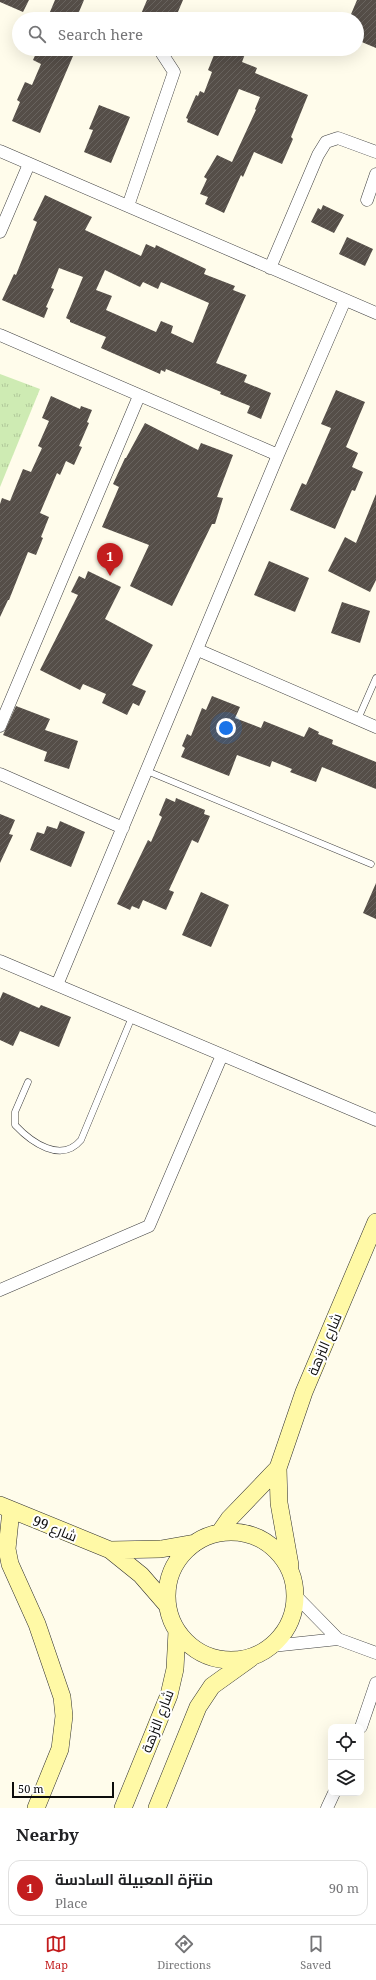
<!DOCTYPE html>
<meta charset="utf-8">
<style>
body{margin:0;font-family:"Noto Serif",Cairo,serif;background:#f2f2f2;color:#202124}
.controls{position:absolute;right:12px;bottom:12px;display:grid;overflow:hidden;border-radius:8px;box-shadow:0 4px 16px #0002}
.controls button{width:36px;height:36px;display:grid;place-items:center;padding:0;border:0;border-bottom:1px solid #e0e0e0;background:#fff;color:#202124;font:20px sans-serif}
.scale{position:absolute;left:12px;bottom:10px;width:102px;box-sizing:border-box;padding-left:4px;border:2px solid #0c0c0c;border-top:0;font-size:11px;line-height:14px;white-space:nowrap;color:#0c0c0c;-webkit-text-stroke:3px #fff;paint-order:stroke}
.you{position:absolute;left:226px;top:728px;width:14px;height:14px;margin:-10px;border:3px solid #fff;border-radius:50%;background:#1a73e8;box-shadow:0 0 0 6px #1a73e833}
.badge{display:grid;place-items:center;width:26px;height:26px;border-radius:50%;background:#c31d1e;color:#fff;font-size:13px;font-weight:700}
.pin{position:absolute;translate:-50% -33px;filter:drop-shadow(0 1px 2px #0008)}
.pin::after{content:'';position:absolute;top:21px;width:14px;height:12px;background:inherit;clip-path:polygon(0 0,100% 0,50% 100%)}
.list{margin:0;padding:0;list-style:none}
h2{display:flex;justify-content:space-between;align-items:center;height:52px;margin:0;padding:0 16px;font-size:17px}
h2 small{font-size:13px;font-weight:400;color:#757577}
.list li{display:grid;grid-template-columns:26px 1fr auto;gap:12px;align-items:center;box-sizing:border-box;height:56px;margin:0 8px 8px;padding:0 8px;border:1px solid #e0e0e0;border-radius:12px}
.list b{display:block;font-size:15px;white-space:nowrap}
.list p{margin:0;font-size:13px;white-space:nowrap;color:#757577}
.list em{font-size:13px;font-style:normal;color:#757577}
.icon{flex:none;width:22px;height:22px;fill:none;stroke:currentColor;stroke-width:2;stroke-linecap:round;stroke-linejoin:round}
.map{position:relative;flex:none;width:376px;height:1808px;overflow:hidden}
.search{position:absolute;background:#fff;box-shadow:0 4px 16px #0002;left:12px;right:12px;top:12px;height:44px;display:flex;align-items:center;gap:10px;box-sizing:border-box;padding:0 14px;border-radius:22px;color:#757577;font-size:15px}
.sheet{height:116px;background:#fff}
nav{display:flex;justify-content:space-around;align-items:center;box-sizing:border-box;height:56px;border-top:1px solid #e0e0e0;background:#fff;font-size:11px;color:#757577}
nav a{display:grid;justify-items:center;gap:2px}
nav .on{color:#c31d1e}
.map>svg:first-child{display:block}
</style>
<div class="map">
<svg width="376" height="1808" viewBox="0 0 376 1808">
<defs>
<pattern id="grass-tufts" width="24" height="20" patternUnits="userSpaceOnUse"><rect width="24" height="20" fill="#ceebb3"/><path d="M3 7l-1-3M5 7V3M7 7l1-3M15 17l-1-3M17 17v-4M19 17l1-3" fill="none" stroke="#b0c899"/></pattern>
<pattern id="building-hatch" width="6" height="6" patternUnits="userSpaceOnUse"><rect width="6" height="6" fill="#554e48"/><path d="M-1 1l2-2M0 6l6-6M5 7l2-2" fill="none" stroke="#68635e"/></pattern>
</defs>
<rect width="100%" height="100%" fill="#fffceb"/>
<path fill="url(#grass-tufts)" d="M 0,374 L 40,389 L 0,487 Z"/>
<path fill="url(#building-hatch)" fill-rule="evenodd" d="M 0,0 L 29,0 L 23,12 L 0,2 Z
M 55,0 L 84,0 L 76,19 L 47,19 Z
M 147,0 L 183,0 L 175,19 L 153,19 L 141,14 Z
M 357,0 L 376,0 L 376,48 L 357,40 L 357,19 L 349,19 Z
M 38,49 L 76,49 L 40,133 L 12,121 L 20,102 L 17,100 L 25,82 L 32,85 L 41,64 L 33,60 Z
M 223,49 L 234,49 L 245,54 L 242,62 L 257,68 L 255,73 L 308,95 L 291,137 L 293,139 L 282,164 L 254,152 L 243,177 L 241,175 L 224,213 L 205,204 L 208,197 L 200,194 L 207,179 L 204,177 L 217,155 L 232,162 L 256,110 L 255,109 L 260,97 L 239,89 L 218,136 L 187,122 L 188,119 L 186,118 L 196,95 L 198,96 L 200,91 L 204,93 L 212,72 L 208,70 L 216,50 L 222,52 Z
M 99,105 L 130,117 L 111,163 L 84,152 L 93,130 L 89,129 Z
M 45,195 L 92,217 L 85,230 L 141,256 L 146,244 L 155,248 L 156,245 L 206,269 L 204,274 L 235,286 L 233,290 L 246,295 L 216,363 L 247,375 L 244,382 L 271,393 L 261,419 L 247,413 L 250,406 L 220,394 L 221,392 L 166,369 L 165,372 L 161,370 L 160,374 L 101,348 L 106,337 L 70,322 L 70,320 L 66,318 L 83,277 L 59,268 L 51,288 L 54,289 L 46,307 L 48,308 L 44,318 L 2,300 L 14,274 L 16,275 L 37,222 L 33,220 ZM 105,270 L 140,287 L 143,282 L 158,289 L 161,282 L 209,303 L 193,343 L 171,333 L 173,326 L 161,321 L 156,332 L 106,310 L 112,296 L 96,290 Z
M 323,205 L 344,215 L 334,233 L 311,222 L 318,208 L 321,210 Z
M 347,237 L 373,249 L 365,266 L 339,254 Z
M 336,390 L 365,402 L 346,447 L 358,453 L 352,467 L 363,472 L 355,491 L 352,490 L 335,529 L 290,510 L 302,483 L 306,485 L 331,428 L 321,424 Z
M 51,396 L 80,409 L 81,406 L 92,410 L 87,422 L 89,423 L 79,446 L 82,447 L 74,465 L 66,461 L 60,475 L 57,473 L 40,513 L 49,517 L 41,537 L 43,538 L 36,555 L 28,552 L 9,600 L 8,600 L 0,617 L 0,504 L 2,498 L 10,501 L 23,469 L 31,472 L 42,448 L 38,446 L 49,421 L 42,418 Z
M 145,423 L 198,450 L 201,443 L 233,455 L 217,497 L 223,498 L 215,524 L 212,524 L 172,606 L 130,586 L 149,545 L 102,527 L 119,487 L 113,484 L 125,458 L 126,458 Z
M 376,494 L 376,580 L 370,592 L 328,571 L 345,537 L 356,543 Z
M 269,561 L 309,578 L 295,612 L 254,595 Z
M 88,571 L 121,587 L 105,619 L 153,645 L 132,685 L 146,691 L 139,706 L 133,703 L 127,715 L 102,703 L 106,694 L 83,684 L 80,690 L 40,670 L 78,595 L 71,592 L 79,576 L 85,579 Z
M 342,602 L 370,611 L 360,643 L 331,633 Z
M 212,696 L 240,707 L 235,718 L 261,728 L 264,721 L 304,737 L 309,727 L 319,732 L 318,734 L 333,740 L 332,744 L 376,762 L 376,789 L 322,767 L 316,782 L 290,772 L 292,769 L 272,761 L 270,767 L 237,755 L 229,776 L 181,757 L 185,748 L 182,746 L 187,734 L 191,736 L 202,708 L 206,710 Z
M 16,706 L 50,719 L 45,730 L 78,741 L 69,769 L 44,761 L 47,752 L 3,735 Z
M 166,798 L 175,802 L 176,798 L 205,810 L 204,814 L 210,816 L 198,843 L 192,840 L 169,890 L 174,892 L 166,910 L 143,900 L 139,909 L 132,906 L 130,910 L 117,904 L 148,840 L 151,842 L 162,817 L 159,815 Z
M 0,814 L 15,820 L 9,834 L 13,835 L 0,863 Z
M 60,821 L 85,832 L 71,867 L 30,850 L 37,832 L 44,834 L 47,826 L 57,829 Z
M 376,883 L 376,919 L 363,913 Z
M 201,892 L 229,905 L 211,947 L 182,935 Z
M 3,992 L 39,1008 L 41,1005 L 71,1017 L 59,1047 L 20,1031 L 13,1046 L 0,1040 L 0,999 Z"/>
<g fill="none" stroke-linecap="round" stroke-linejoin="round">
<g stroke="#3f3f3f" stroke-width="7">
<path id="lane" d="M 358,719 L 376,678
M 147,771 L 371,864
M 28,1082 L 15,1112 L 15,1125 C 31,1142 61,1164 81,1140 L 132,1017"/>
</g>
<g stroke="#3f3f3f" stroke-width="13">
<path id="street" d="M 0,151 L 376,313
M 367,200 L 376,174
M 128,206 L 174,72 L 159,49
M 0,232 L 29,164
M 270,268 L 318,155 L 326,142 L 338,138 L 376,152
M 0,335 L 278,455
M 198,650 L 376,727
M 0,726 L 139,396
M 0,774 L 123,828
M 0,961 L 376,1120
M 57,985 L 278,455 L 345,300
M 0,1290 L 149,1226 L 222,1055
M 294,1594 L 338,1639
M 272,1646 L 338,1639 L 376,1653
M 361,1727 L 376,1683
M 327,1808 L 334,1793"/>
</g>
<g stroke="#2e2e2e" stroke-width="18">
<path id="secondary" d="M 278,1468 L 304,1392 L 376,1222
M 0,1505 L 110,1550 L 141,1575 L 167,1605
M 11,1510 L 7,1549 L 10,1564 L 37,1624 L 62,1697 L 64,1716 L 60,1749 L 36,1808
M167 1596a64 64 0 1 1 128 0a64 64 0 1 1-128 0Z
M 220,1532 L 229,1519 L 278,1468 L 279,1503 L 290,1565
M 110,1550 L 161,1549 L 195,1543
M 123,1808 L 169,1695 L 175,1669 L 177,1631
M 157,1808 L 198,1707 L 212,1686 L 251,1658"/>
</g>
<use href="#lane" stroke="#fff" stroke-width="6"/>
<use href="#street" stroke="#fff" stroke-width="12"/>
<use href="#secondary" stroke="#fff9a6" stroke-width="17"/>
</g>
<g text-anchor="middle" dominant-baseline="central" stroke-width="4" stroke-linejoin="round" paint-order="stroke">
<g font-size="14" fill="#0c0c0c" stroke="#fff">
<text transform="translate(324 1344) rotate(-67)">شارع النزهة</text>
<text transform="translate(55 1528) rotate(22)">شارع 99</text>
<text transform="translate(157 1721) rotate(-69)">شارع النزهة</text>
</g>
</g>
</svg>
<div class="controls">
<button><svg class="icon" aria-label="locate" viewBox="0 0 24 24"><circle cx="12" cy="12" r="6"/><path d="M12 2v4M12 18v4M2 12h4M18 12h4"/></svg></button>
<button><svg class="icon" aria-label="layers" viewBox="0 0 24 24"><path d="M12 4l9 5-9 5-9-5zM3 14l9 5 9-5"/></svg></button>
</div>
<div class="scale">50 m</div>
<div class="you"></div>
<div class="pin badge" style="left:110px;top:576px">1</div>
<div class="search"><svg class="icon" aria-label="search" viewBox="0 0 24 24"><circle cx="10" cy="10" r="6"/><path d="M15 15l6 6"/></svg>Search here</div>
</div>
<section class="sheet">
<h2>Nearby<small></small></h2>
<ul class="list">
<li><span class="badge">1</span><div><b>منتزة المعبيلة السادسة</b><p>Place</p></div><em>90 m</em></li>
</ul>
</section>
<nav>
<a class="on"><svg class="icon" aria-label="map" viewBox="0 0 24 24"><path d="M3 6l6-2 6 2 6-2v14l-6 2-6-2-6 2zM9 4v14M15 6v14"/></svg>Map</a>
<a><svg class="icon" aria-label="directions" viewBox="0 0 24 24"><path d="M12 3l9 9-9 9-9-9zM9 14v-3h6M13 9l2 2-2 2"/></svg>Directions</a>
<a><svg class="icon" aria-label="saved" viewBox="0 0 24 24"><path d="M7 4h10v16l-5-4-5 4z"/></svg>Saved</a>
</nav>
